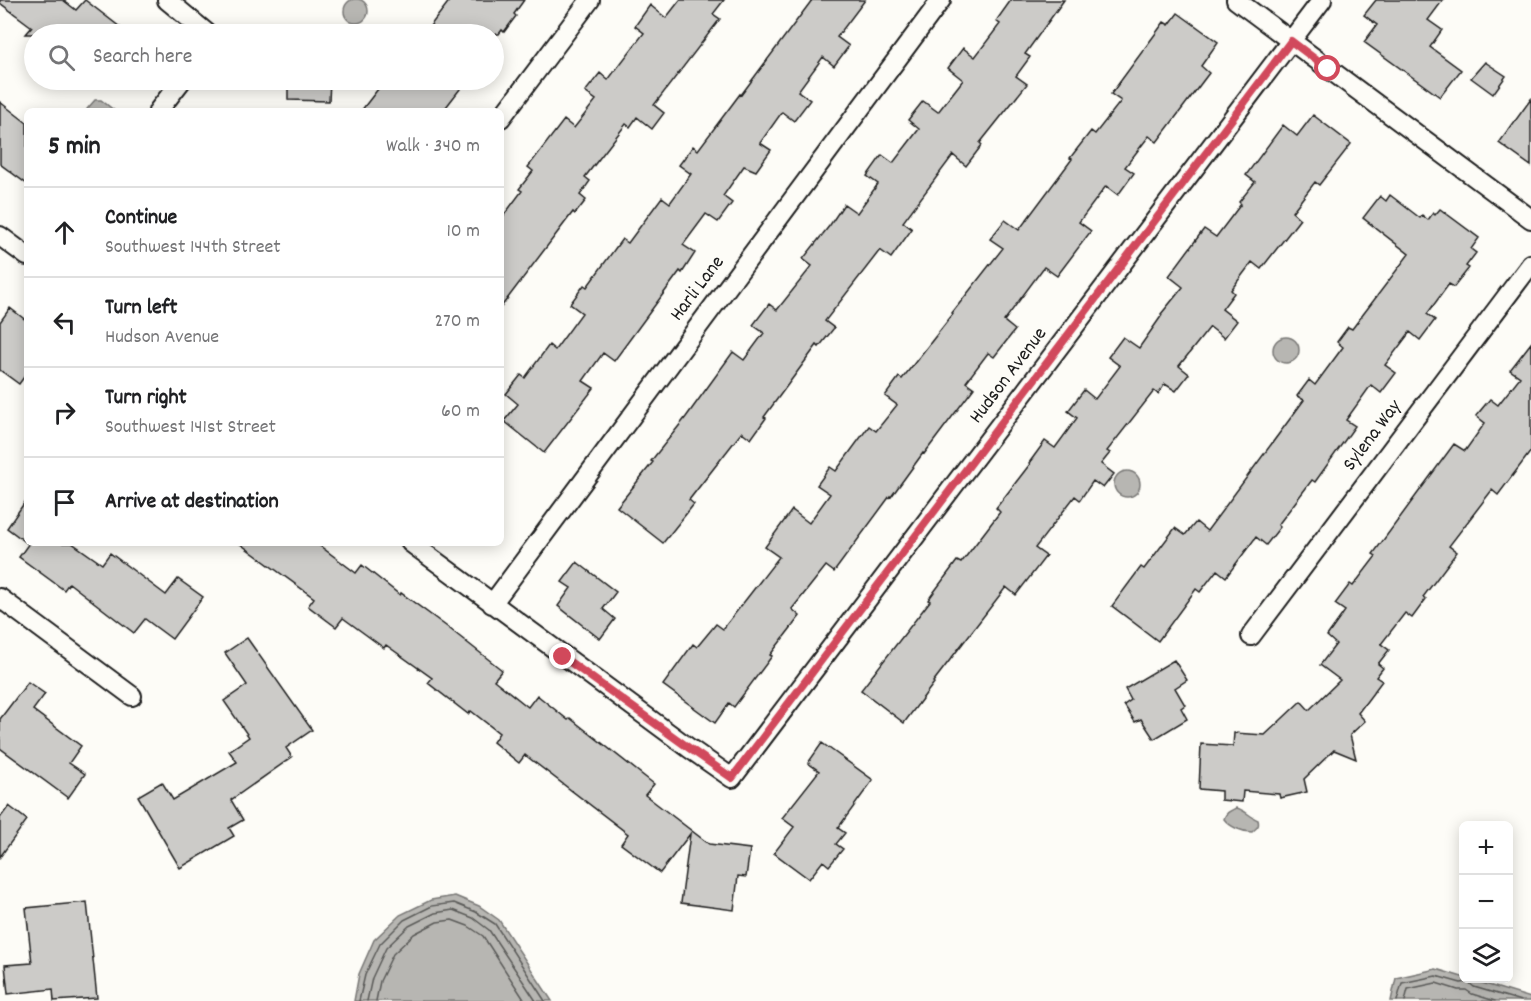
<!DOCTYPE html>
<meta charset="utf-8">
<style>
body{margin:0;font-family:Dekko,sans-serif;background:#f2f2f2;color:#202124}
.controls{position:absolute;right:18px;bottom:18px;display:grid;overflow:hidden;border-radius:9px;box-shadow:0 3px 15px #0003}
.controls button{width:54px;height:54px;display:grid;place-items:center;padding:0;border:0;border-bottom:2px solid #e0e0e0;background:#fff;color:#202124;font:30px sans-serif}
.stop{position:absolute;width:18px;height:18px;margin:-14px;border:4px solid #d1495b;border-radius:50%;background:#fff}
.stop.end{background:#d1495b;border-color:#fff;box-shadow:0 2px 6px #0008}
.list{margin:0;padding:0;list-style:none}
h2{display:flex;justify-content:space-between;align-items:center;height:78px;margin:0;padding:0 24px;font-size:26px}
h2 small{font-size:20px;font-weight:400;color:#757577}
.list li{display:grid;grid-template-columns:39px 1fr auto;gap:18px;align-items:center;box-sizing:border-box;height:90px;padding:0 24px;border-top:2px solid #e0e0e0}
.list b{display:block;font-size:22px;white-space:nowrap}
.list p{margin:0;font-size:20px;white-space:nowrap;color:#757577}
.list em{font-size:20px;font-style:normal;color:#757577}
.icon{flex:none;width:33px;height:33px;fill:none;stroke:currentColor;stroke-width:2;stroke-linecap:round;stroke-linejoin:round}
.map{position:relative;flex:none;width:1531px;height:1001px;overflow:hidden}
.search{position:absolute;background:#fff;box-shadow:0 3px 15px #0003;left:24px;top:24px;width:480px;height:66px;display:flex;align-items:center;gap:15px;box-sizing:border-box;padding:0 21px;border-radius:33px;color:#757577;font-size:22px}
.panel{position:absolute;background:#fff;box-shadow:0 3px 15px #0003;left:24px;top:108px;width:480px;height:438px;border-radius:9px}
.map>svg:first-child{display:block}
</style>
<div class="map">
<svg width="1531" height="1001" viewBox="0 0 1531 1001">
<rect width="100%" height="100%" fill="#fdfcf7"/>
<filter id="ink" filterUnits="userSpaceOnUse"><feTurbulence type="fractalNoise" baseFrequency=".0167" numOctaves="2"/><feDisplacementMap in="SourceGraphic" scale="12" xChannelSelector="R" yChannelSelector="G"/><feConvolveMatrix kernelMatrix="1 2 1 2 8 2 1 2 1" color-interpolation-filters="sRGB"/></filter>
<g filter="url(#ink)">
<path fill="#b7b6b2" stroke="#797876" stroke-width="1.5" d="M344 11a12 12 0 1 1 24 0a12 12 0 1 1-24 0Z
M 95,100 L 101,100 L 115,111 L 88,111 L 87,109 Z
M1273 350a13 13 0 1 1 26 0a13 13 0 1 1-26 0Z
M1114 484a13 13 0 1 1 26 0a13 13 0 1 1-26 0Z
M 1236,808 C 1244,809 1250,817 1258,820 C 1260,827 1256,828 1252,832 C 1242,832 1230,827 1224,819 C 1226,812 1230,811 1236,808 Z
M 455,896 L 479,906 L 499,920 L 552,1001 L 354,1001 L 359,974 L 374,940 L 400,915 L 431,900 Z
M 1436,969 L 1531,998 L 1531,1001 L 1391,1001 L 1396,978 Z"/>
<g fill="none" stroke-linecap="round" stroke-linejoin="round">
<path stroke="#5a5a58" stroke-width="1.5" d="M 359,1001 L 365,975 L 380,944 L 404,920 L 432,906 L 454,903 L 476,912 L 495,924 L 545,1001
M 367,1001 L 372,978 L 386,948 L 409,926 L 435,913 L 453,910 L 473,918 L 489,930 L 536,1001
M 376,1001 L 380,981 L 393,954 L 414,934 L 437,922 L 452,920 L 468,926 L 483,936 L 525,1001
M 1397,1001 L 1402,983 L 1436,976 L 1461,983 L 1468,982 L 1474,987 L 1521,1001
M 1405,1001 L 1408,989 L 1436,983 L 1458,990 L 1466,990 L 1472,994 L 1495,1001"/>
</g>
<path fill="#cccbc8" stroke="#1c1c1c" stroke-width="1.5" d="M 0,0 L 63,0 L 76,10 L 85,0 L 129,34 L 26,34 L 32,27 L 0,3 Z
M 450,0 L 524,0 L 514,14 L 516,16 L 504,32 L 502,30 L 499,34 L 424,34 Z
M 680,0 L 724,0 L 713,14 L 720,19 L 654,105 L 664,113 L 652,129 L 637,117 L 630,127 L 626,124 L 585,177 L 590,181 L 580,195 L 586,200 L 575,214 L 573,212 L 501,307 L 501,219 L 522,191 L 519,189 L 533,171 L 528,167 L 564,120 L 574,128 L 596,100 L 585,92 L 600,73 L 608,80 L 644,33 L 635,26 L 650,5 L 666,18 Z
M 812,0 L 865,0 L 837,37 L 849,46 L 834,66 L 823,57 L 798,91 L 810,100 L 794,121 L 782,112 L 760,143 L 771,150 L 756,171 L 744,166 L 723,196 L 732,203 L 718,222 L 706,214 L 683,245 L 695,253 L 682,273 L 680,271 L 614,361 L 603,353 L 583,381 L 594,388 L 544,453 L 504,421 L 518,404 L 506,394 L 521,375 L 525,378 L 549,345 L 555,350 L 582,313 L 570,304 L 584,285 L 587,287 L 622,239 L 628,243 L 662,197 L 670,203 L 691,174 L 679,165 L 693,146 L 698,150 L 740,94 L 741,95 Z
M 1011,0 L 1064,0 L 1025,54 L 1030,57 L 1016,76 L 1027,84 L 980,143 L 982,145 L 966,166 L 953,155 L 903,222 L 912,229 L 891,258 L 880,250 L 825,321 L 834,328 L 819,347 L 817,345 L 764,417 L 766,418 L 751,439 L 742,432 L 689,500 L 694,504 L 663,543 L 617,507 L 653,462 L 651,461 L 686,417 L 733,352 L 744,360 L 764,333 L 753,325 L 769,304 L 777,310 L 812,266 L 803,259 L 830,225 L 844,204 L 857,213 L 878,184 L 867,176 L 882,155 L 893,163 L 919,129 L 908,120 L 923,101 L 938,112 L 963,80 L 948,68 L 963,48 L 975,57 L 1000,24 L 996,21 Z
M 1376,0 L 1443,0 L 1428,20 L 1442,30 L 1430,47 L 1461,70 L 1440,97 L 1364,42 L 1377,25 L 1364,15 Z
M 1178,13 L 1218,42 L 1201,66 L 1209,73 L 1157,142 L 1149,136 L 1125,167 L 1134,173 L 1118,195 L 1106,186 L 1079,222 L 1091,231 L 1057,276 L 1044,267 L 1004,321 L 1015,330 L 994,357 L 988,353 L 966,382 L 974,388 L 924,454 L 923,453 L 891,497 L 890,496 L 834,572 L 826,566 L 792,609 L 800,616 L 770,655 L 772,656 L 734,707 L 729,703 L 715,723 L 663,685 L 693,644 L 697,647 L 716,624 L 723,629 L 779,557 L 765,547 L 792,510 L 809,523 L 830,494 L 817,485 L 830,467 L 836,471 L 869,426 L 876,431 L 897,405 L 885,396 L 899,377 L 902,379 L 953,314 L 952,313 L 1003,248 L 990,239 L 1005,220 L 1019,230 L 1072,159 L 1070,158 L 1091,131 L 1095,134 L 1121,101 L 1111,94 L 1164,22 L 1169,25 Z
M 1485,62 L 1506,76 L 1493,94 L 1471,78 Z
M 292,80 L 330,80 L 329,101 L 288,100 L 288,81 L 292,81 Z
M 385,80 L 467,80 L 443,111 L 361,111 Z
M 1531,99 L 1531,166 L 1499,143 Z
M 0,102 L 27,123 L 27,184 L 0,164 Z
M 1313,115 L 1351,144 L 1319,185 L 1315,182 L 1292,212 L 1300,219 L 1261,269 L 1252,262 L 1231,290 L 1234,293 L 1222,309 L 1237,321 L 1224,338 L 1210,327 L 1179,366 L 1189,374 L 1176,391 L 1165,384 L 1158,394 L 1154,391 L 1107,451 L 1110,453 L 1101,464 L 1114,474 L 1103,488 L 1093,481 L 1080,500 L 1075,496 L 1035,548 L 1046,556 L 1016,595 L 1006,587 L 933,682 L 934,683 L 904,723 L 861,690 L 930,601 L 928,600 L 957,561 L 961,563 L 1000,512 L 996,508 L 1030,464 L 1029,463 L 1045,441 L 1055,448 L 1077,418 L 1068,411 L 1084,390 L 1095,399 L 1120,366 L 1108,357 L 1123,337 L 1139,348 L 1162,315 L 1161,314 L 1183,287 L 1169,276 L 1204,229 L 1216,237 L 1241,204 L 1239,202 L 1255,182 L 1246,175 L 1283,125 L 1297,136 Z
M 1390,195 L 1420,218 L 1422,215 L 1428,220 L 1433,213 L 1435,215 L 1440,209 L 1479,238 L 1471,249 L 1476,253 L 1466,266 L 1469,268 L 1454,287 L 1449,284 L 1427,314 L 1435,320 L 1420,340 L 1410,332 L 1385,365 L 1396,373 L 1381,393 L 1371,385 L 1346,420 L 1355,426 L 1315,482 L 1312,480 L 1278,525 L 1280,527 L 1266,545 L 1256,537 L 1226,577 L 1217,570 L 1200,592 L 1196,589 L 1158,641 L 1112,606 L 1141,567 L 1144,569 L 1175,528 L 1185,535 L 1196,522 L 1207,531 L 1304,400 L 1297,396 L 1309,380 L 1315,385 L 1343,347 L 1337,342 L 1348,327 L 1352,329 L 1409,254 L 1363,218 L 1380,196 L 1386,201 Z
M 10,308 L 27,321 L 27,373 L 19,384 L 0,370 L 0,322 Z
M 1531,343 L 1531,451 L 1498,495 L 1492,490 L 1449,546 L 1457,552 L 1423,597 L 1426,599 L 1412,618 L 1405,613 L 1381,644 L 1389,650 L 1378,664 L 1383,668 L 1376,677 L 1382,681 L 1358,713 L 1365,721 L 1350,735 L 1356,759 L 1334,750 L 1304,779 L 1307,792 L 1280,798 L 1279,794 L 1243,791 L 1242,802 L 1221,800 L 1221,791 L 1199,789 L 1201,744 L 1233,746 L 1234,733 L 1265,735 L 1301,701 L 1309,710 L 1340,680 L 1320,665 L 1336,644 L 1327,636 L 1345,611 L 1335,604 L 1350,584 L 1353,586 L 1376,556 L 1373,554 L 1454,444 L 1465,451 L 1485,423 L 1476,416 L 1490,399 L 1498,405 L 1520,377 L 1510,370 Z
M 27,499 L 27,543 L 7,528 Z
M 29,543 L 72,543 L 102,564 L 110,553 L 166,595 L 178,579 L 203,597 L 172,639 L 145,619 L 134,633 L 69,583 L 64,590 L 19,557 Z
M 239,543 L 316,543 L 356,573 L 362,565 L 400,595 L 401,593 L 450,629 L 502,670 L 494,680 L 528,707 L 537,695 L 568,720 L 570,718 L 654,784 L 645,795 L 709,844 L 750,849 L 746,877 L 738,876 L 734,910 L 681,903 L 690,834 L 660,873 L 621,844 L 628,834 L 525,755 L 519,763 L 493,742 L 499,733 L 471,711 L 468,714 L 428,683 L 432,678 L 386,645 L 384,648 L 343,618 L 336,627 L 308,606 L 314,598 Z
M 577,562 L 616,592 L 603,609 L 615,619 L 600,639 L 558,606 L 571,588 L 562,582 Z
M 247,638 L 312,730 L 286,748 L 292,757 L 231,800 L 243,820 L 229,828 L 234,836 L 180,868 L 138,796 L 162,782 L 173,800 L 237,762 L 229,751 L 249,737 L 224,701 L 247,685 L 225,653 Z
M 1174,660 L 1187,680 L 1175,688 L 1185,705 L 1181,708 L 1187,719 L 1154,739 L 1141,719 L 1135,722 L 1124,705 L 1131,700 L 1125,689 Z
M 28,682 L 45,694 L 33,710 L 81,746 L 69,763 L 85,774 L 68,798 L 0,748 L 0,719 Z
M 822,743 L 873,780 L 838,828 L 845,833 L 836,844 L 843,849 L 829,866 L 823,861 L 809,879 L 774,853 L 794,827 L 782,818 L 819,771 L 808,763 Z
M 9,806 L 27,820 L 0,857 L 0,818 Z
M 87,902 L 97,998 L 54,1001 L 53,989 L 8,994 L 5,965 L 32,963 L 26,908 Z"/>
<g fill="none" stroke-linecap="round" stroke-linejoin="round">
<g stroke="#1c1c1c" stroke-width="22">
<path id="minor" d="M 167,0 L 208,34
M 1236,0 L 1531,219
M 158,111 L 182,80
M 501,118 L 590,0
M 0,236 L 27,256
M 411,543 L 689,748 L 732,778 L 1322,0
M 0,598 L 132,696
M 492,604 L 941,0
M 1251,636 L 1531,264"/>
</g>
<use href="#minor" stroke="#fdfcf7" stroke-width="18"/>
</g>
</g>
<g fill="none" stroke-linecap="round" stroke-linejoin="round" filter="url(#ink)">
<path stroke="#d1495b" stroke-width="8" d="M 563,657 L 689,748 L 732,778 L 1291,41 L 1328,69"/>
</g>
<g text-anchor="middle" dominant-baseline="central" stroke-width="4.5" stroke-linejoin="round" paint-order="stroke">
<g font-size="20" fill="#1c1c1c" stroke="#fdfcf7">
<text transform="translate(698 289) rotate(-53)">Harli Lane</text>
<text transform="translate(1009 376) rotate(-53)">Hudson Avenue</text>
<text transform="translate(1373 436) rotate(-53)">Sylena Way</text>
</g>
</g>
</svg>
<div class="controls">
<button>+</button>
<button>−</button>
<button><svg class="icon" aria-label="layers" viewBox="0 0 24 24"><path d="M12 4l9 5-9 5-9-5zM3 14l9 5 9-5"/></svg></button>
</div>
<div class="stop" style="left:1328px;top:69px"></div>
<div class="stop end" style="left:563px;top:657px"></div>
<div class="search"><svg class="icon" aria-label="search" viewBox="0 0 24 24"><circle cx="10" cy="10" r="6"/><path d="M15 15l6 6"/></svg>Search here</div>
<section class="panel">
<h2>5 min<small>Walk · 340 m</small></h2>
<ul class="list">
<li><svg class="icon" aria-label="ahead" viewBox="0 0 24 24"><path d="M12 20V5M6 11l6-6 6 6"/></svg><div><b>Continue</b><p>Southwest 144th Street</p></div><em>10 m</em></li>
<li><svg class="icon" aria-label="left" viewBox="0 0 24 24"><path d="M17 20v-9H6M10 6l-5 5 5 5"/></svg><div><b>Turn left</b><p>Hudson Avenue</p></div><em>270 m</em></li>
<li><svg class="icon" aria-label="right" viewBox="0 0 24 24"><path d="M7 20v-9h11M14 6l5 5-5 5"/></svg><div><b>Turn right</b><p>Southwest 141st Street</p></div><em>60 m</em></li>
<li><svg class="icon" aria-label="arrive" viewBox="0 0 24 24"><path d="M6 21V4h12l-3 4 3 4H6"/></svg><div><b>Arrive at destination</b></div></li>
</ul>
</section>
</div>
